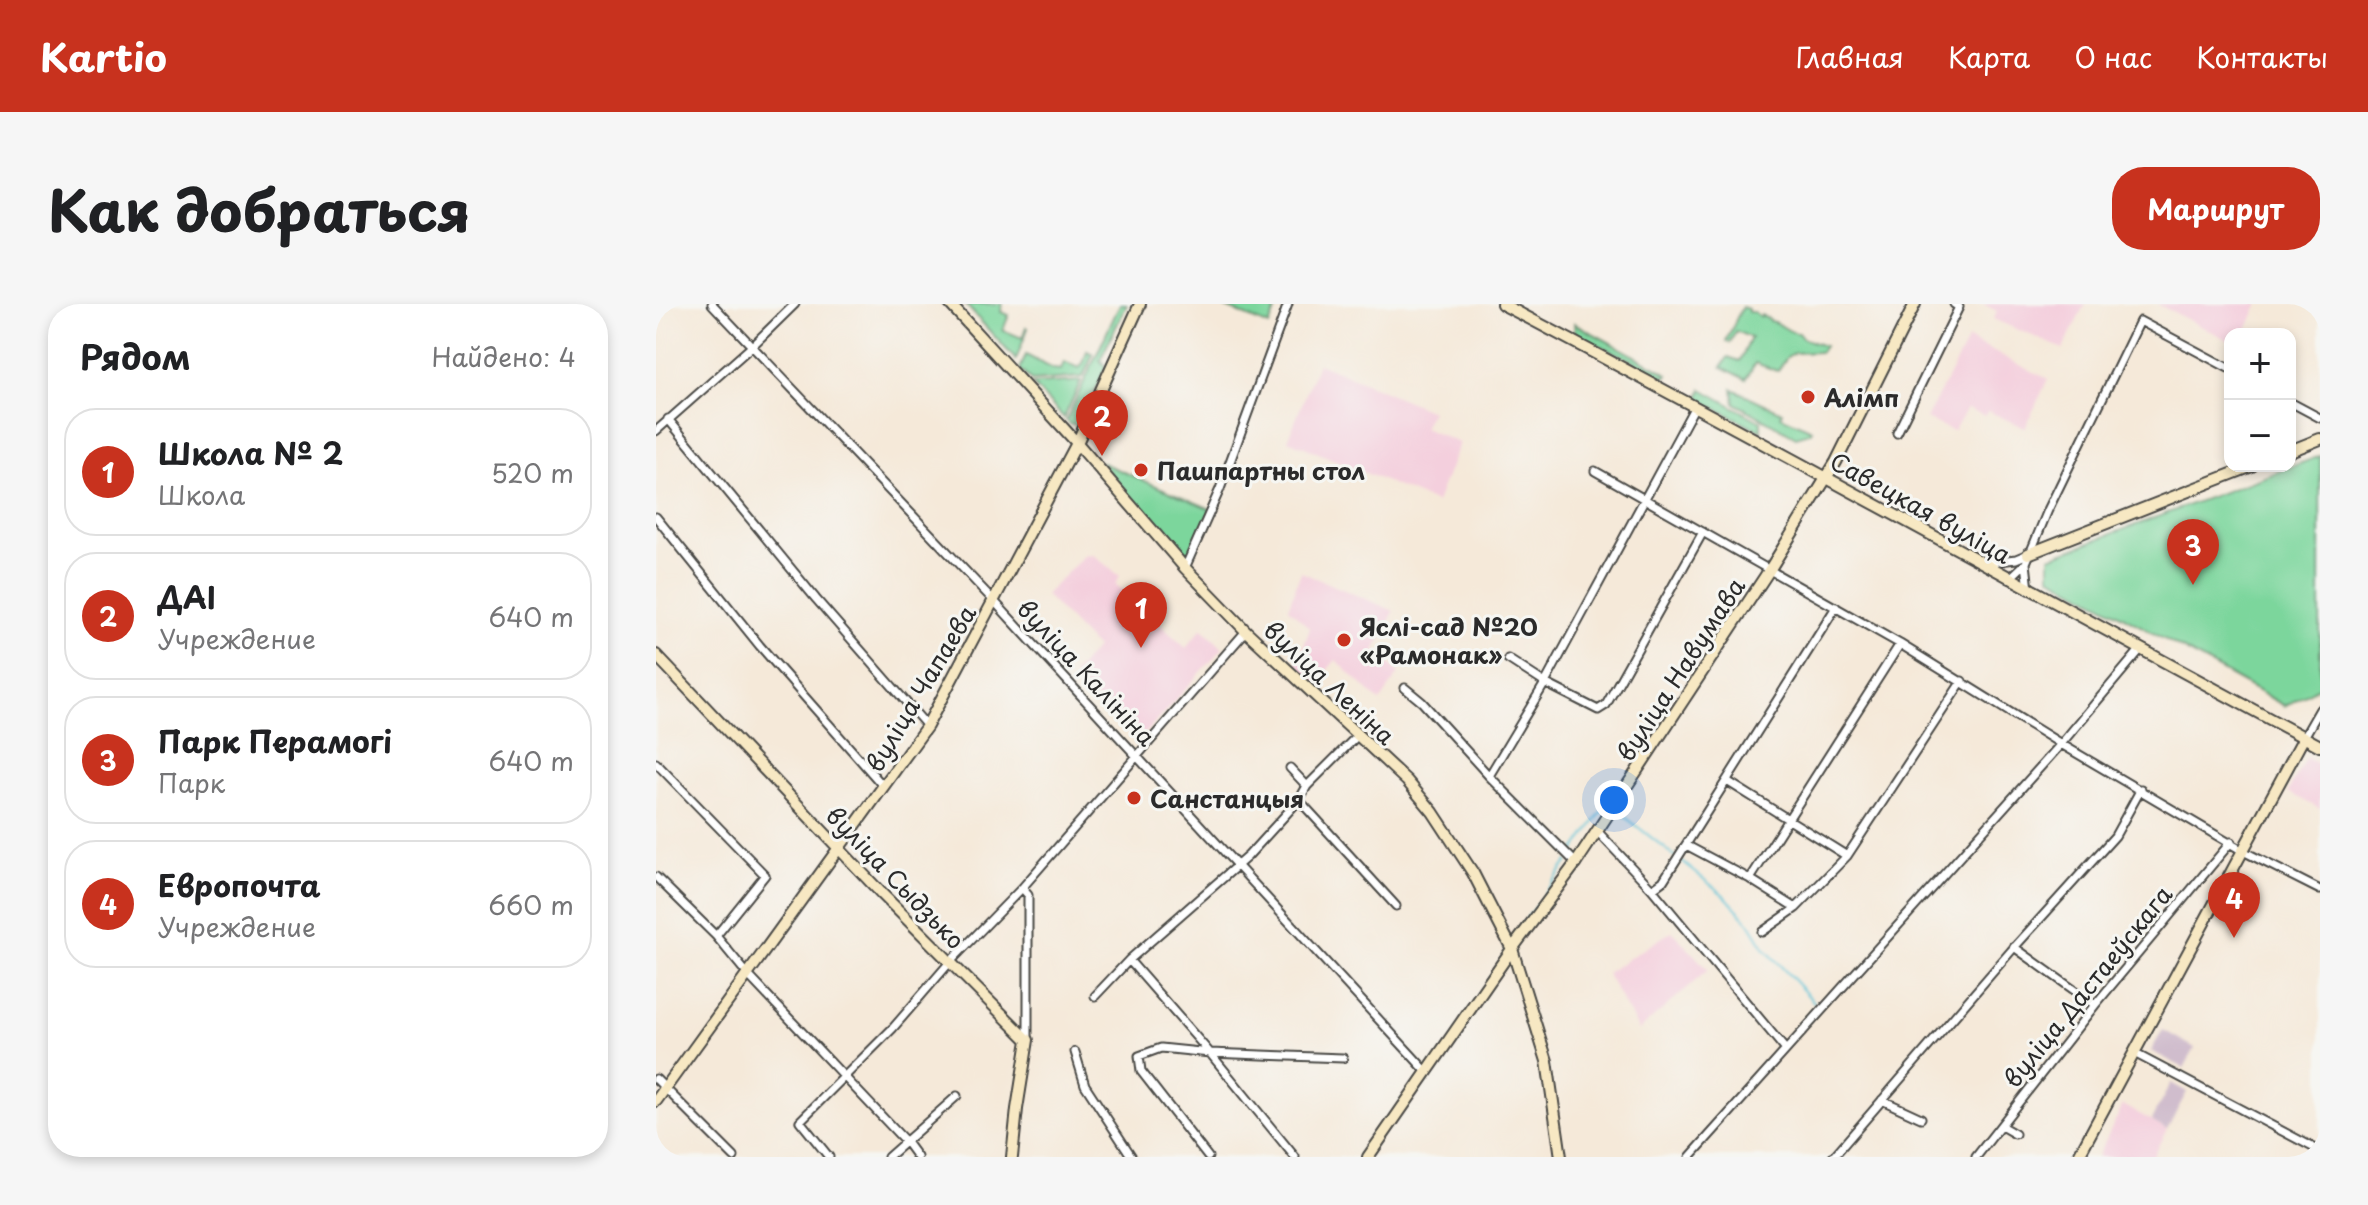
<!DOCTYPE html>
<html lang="ru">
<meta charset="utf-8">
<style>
body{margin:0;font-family:"Playpen Sans",sans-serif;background:#f6f6f6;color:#202124}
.controls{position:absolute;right:24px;top:24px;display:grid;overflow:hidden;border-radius:16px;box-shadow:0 4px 12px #0003}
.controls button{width:72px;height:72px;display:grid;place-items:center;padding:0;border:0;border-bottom:2px solid #e0e0e0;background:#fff;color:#202124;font:40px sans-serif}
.you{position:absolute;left:958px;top:496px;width:28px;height:28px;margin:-20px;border:6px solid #fff;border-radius:50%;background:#1a73e8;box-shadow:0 0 0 12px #1a73e833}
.badge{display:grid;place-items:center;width:52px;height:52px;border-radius:50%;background:#c8321e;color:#fff;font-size:26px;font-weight:700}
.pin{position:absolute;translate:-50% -66px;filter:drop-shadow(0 2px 4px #0008)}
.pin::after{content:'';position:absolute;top:42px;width:28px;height:24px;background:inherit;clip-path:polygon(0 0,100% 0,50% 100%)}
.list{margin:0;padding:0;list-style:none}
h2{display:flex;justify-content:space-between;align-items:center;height:104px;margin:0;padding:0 32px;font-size:34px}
h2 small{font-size:26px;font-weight:400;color:#757577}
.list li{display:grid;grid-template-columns:52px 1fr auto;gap:24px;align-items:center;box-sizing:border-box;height:128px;margin:0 16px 16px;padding:0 16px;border:2px solid #e0e0e0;border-radius:32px}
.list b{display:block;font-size:30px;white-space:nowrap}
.list p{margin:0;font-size:26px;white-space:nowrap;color:#757577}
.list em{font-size:26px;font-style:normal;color:#757577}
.map{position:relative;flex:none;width:1664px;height:853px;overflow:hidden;border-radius:32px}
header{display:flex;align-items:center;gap:48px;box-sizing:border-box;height:112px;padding:0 40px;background:#c8321e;color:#fff}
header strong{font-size:38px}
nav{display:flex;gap:44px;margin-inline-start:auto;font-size:28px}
.intro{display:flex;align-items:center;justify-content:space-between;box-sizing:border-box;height:192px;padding:0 48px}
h1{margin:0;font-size:56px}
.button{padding:20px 36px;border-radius:32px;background:#c8321e;color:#fff;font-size:28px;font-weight:700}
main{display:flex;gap:48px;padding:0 48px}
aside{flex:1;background:#fff;border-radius:32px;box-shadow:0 4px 12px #0003}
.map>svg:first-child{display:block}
</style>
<header>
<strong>Kartio</strong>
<nav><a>Главная</a><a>Карта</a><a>О нас</a><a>Контакты</a></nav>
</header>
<div class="intro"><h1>Как добраться</h1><a class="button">Маршрут</a></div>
<main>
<aside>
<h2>Рядом<small>Найдено: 4</small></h2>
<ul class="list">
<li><span class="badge">1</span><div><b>Школа № 2</b><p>Школа</p></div><em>520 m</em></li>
<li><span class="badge">2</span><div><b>ДАІ</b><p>Учреждение</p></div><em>640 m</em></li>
<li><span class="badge">3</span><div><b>Парк Перамогі</b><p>Парк</p></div><em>640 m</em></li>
<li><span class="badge">4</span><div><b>Европочта</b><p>Учреждение</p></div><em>660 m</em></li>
</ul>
</aside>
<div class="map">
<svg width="1664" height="853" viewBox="0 0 1664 853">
<rect width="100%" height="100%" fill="#f6f6f2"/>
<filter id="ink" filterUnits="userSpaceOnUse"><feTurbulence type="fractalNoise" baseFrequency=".0125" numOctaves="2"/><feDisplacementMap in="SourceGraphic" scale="16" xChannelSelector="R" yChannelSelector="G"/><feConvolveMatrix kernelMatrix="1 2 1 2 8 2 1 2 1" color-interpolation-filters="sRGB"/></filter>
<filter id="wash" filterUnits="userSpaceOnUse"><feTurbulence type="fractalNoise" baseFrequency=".006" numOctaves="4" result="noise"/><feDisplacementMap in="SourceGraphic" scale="32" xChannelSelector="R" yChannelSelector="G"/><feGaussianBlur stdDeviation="1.8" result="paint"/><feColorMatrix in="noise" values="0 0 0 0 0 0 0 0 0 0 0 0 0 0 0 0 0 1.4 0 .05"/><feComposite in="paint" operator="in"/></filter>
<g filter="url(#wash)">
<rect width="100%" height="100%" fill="#f5e9d9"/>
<path fill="#f4cfdd" d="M 1327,0 L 1429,0 L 1407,45 L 1337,15 L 1341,7 Z
M 1501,0 L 1603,0 L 1589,30 L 1574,30 L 1574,37 Z
M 1312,35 L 1392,75 L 1369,124 L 1332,107 L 1329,112 L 1311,104 L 1297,127 L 1270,115 Z
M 662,59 L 775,107 L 767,124 L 803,139 L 780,199 L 632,136 Z
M 429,251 L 437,251 L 464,272 L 459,280 L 530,344 L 546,324 L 567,344 L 481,438 L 417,371 L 440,344 L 389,291 Z
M 645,268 L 738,307 L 719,347 L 743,369 L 724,398 L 680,356 L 660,379 L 640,359 L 644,354 L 654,324 L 632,304 Z
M 1650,454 L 1664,461 L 1664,505 L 1632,488 Z
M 1016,627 L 1052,666 L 983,726 L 950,669 Z
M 1467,801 L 1511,825 L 1496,853 L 1441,853 Z"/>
<path fill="#d0bdcd" d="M 1507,726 L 1539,744 L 1528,764 L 1495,747 Z
M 1515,779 L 1531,788 L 1511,825 L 1495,816 Z"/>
<path fill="#7cd69c" stroke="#548064" stroke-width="2" d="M 309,0 L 346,0 L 345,8 L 353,11 L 347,26 L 366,34 L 370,23 L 372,24 L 360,56 Z
M 464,0 L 471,0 L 444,56 L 450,63 L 423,121 L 414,120 L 410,117 Z
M 561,0 L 622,0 L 613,22 Z
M 1086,3 L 1092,5 L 1092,8 L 1098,8 L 1104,13 L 1105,11 L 1113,15 L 1113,17 C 1125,18 1131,29 1142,29 L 1146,34 L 1168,42 L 1164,48 L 1138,49 L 1131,53 L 1122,67 L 1099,59 L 1090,75 L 1066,63 L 1072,53 L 1084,57 L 1095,34 L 1080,27 L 1074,39 L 1070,37 Z
M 918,19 L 1012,70 L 1011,72 L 1004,75 L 980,61 L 979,58 L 919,30 Z
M 431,47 L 437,50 L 427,73 L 375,77 L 364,65 L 370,51 L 397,65 L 405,66 L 408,58 L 423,64 L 427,60 Z
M 425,77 L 408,114 L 376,80 Z
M 1046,85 L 1105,118 L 1105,127 L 1047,98 L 1043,94 Z
M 1077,85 L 1126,108 L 1125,112 L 1156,126 L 1154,129 L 1140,133 L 1079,99 Z
M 1664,152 L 1664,382 L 1629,402 L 1394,272 L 1394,253 Z
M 444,158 L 555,205 L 532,258 L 527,253 Z"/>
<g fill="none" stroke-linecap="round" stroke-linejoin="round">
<path stroke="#5ac2d6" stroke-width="2" d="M 959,505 L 1020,553
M 916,551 L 951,500 L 954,501
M 1025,557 L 1069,592 L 1092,617 L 1109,645 L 1158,698
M 859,631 L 912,557"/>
</g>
</g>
<g filter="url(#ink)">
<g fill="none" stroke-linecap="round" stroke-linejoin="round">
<g stroke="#494845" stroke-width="11">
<path id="street" d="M 56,0 L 338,297 L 771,768
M 1634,98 L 1664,114
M 12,115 L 160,295 L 271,422
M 0,127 L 95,43 L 139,0
M 1241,129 L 1303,3 L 1298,0
M 939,167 L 1244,340 L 1405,440 L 1587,547 L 1664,586
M 0,213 L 104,342 L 228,483
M 1327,259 L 1360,255 L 1372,250
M 1370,259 L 1373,286
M 529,264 L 564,185 L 632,0
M 1353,275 L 1370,259 L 1392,206 L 1484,17 L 1574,65
M 852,355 L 889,379 L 942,406 L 950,401 L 1047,228
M 749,384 L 766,398 L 833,472 L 920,559
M 1648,433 L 1664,405
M 0,459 L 109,571 L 60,632
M 634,464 L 651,482
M 833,472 L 889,379 L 1039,102
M 1071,477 L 1191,552
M 643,496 L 740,602
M 941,527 L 996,585 L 1129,745
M 1030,541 L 1094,575 L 1140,604
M 0,573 L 60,632 L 93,672 L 250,838 L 261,853
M 1094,575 L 1244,340
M 366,584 L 372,591 L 372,736
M 996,585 L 1007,577 L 1180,303
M 1106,628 L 1140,604 L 1191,552 L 1306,377
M 1358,643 L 1439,701
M 473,656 L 554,749 L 639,853
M 439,692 L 473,656 L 592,552 L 643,496 L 651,482 L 701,432
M 419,748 L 429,781 L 476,853
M 1478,749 L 1664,847
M 0,775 L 78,853
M 1226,796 L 1265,814
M 1345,822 L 1359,830
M 173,853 L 144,817 L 237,724 L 294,658 L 366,584 L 590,327
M 232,853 L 301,792
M 552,853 L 485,767 L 483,752 L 505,744 L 554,749 L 687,754
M 1034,853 L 1405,440 L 1484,346
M 1177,853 L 1355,647 L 1459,532 L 1485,485
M 1320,853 L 1439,701 L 1575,538"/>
</g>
<g stroke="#494845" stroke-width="14">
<path id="secondary" d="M 294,0 L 421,139 L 529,264 L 590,327 L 751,477 L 777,508 L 817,569 L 856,645 L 891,757 L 905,853
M 846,0 C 1120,144 1391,295 1664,442
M 1634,147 L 1664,135
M 1372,250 L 1596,162
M 0,351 L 226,590 L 372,736 L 361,805 L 356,853
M 0,797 L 271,422 L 421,139 L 484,0
M 712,853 L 856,645 L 920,559 L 1114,265 L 1180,158 L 1259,0
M 1422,853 L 1648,433"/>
</g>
<use href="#street" stroke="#fff" stroke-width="7"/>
<use href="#secondary" stroke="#f7e8c3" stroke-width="10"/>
</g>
</g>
<g fill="#c8321e" stroke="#f6f6f2" stroke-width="3">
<circle cx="1152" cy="93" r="8"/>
<circle cx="485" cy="166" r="8"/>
<circle cx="688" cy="336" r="8"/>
<circle cx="478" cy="494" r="8"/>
</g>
<g text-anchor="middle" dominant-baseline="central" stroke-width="6" stroke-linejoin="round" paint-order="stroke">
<g font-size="24" font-weight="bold" fill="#2b2b2b" stroke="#f6f6f2" text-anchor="start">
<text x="1168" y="93">Алімп</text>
<text x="501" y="166">Пашпартны стол</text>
<text x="704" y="322">Яслі-сад №20<tspan x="704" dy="28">«Рамонак»</tspan></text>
<text x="494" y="494">Санстанцыя</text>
</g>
<g font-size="24" fill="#2b2b2b" stroke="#f6f6f2">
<text transform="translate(1265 203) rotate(29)">Савецкая вуліца</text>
<text transform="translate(1024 365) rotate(-57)">вуліца Навумава</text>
<text transform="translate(431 368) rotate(47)">вуліца Калініна</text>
<text transform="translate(674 378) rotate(43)">вуліца Леніна</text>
<text transform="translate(264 384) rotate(-59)">вуліца Чапаева</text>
<text transform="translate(240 573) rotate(46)">вуліца Сыдзько</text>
<text transform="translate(1431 682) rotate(-51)">вуліца Дастаеўскага</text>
</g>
</g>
</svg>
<div class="controls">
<button>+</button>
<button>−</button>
</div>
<div class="you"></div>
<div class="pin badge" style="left:485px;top:344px">1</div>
<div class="pin badge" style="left:446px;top:152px">2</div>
<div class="pin badge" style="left:1537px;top:281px">3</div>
<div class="pin badge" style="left:1578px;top:634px">4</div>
</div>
</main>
